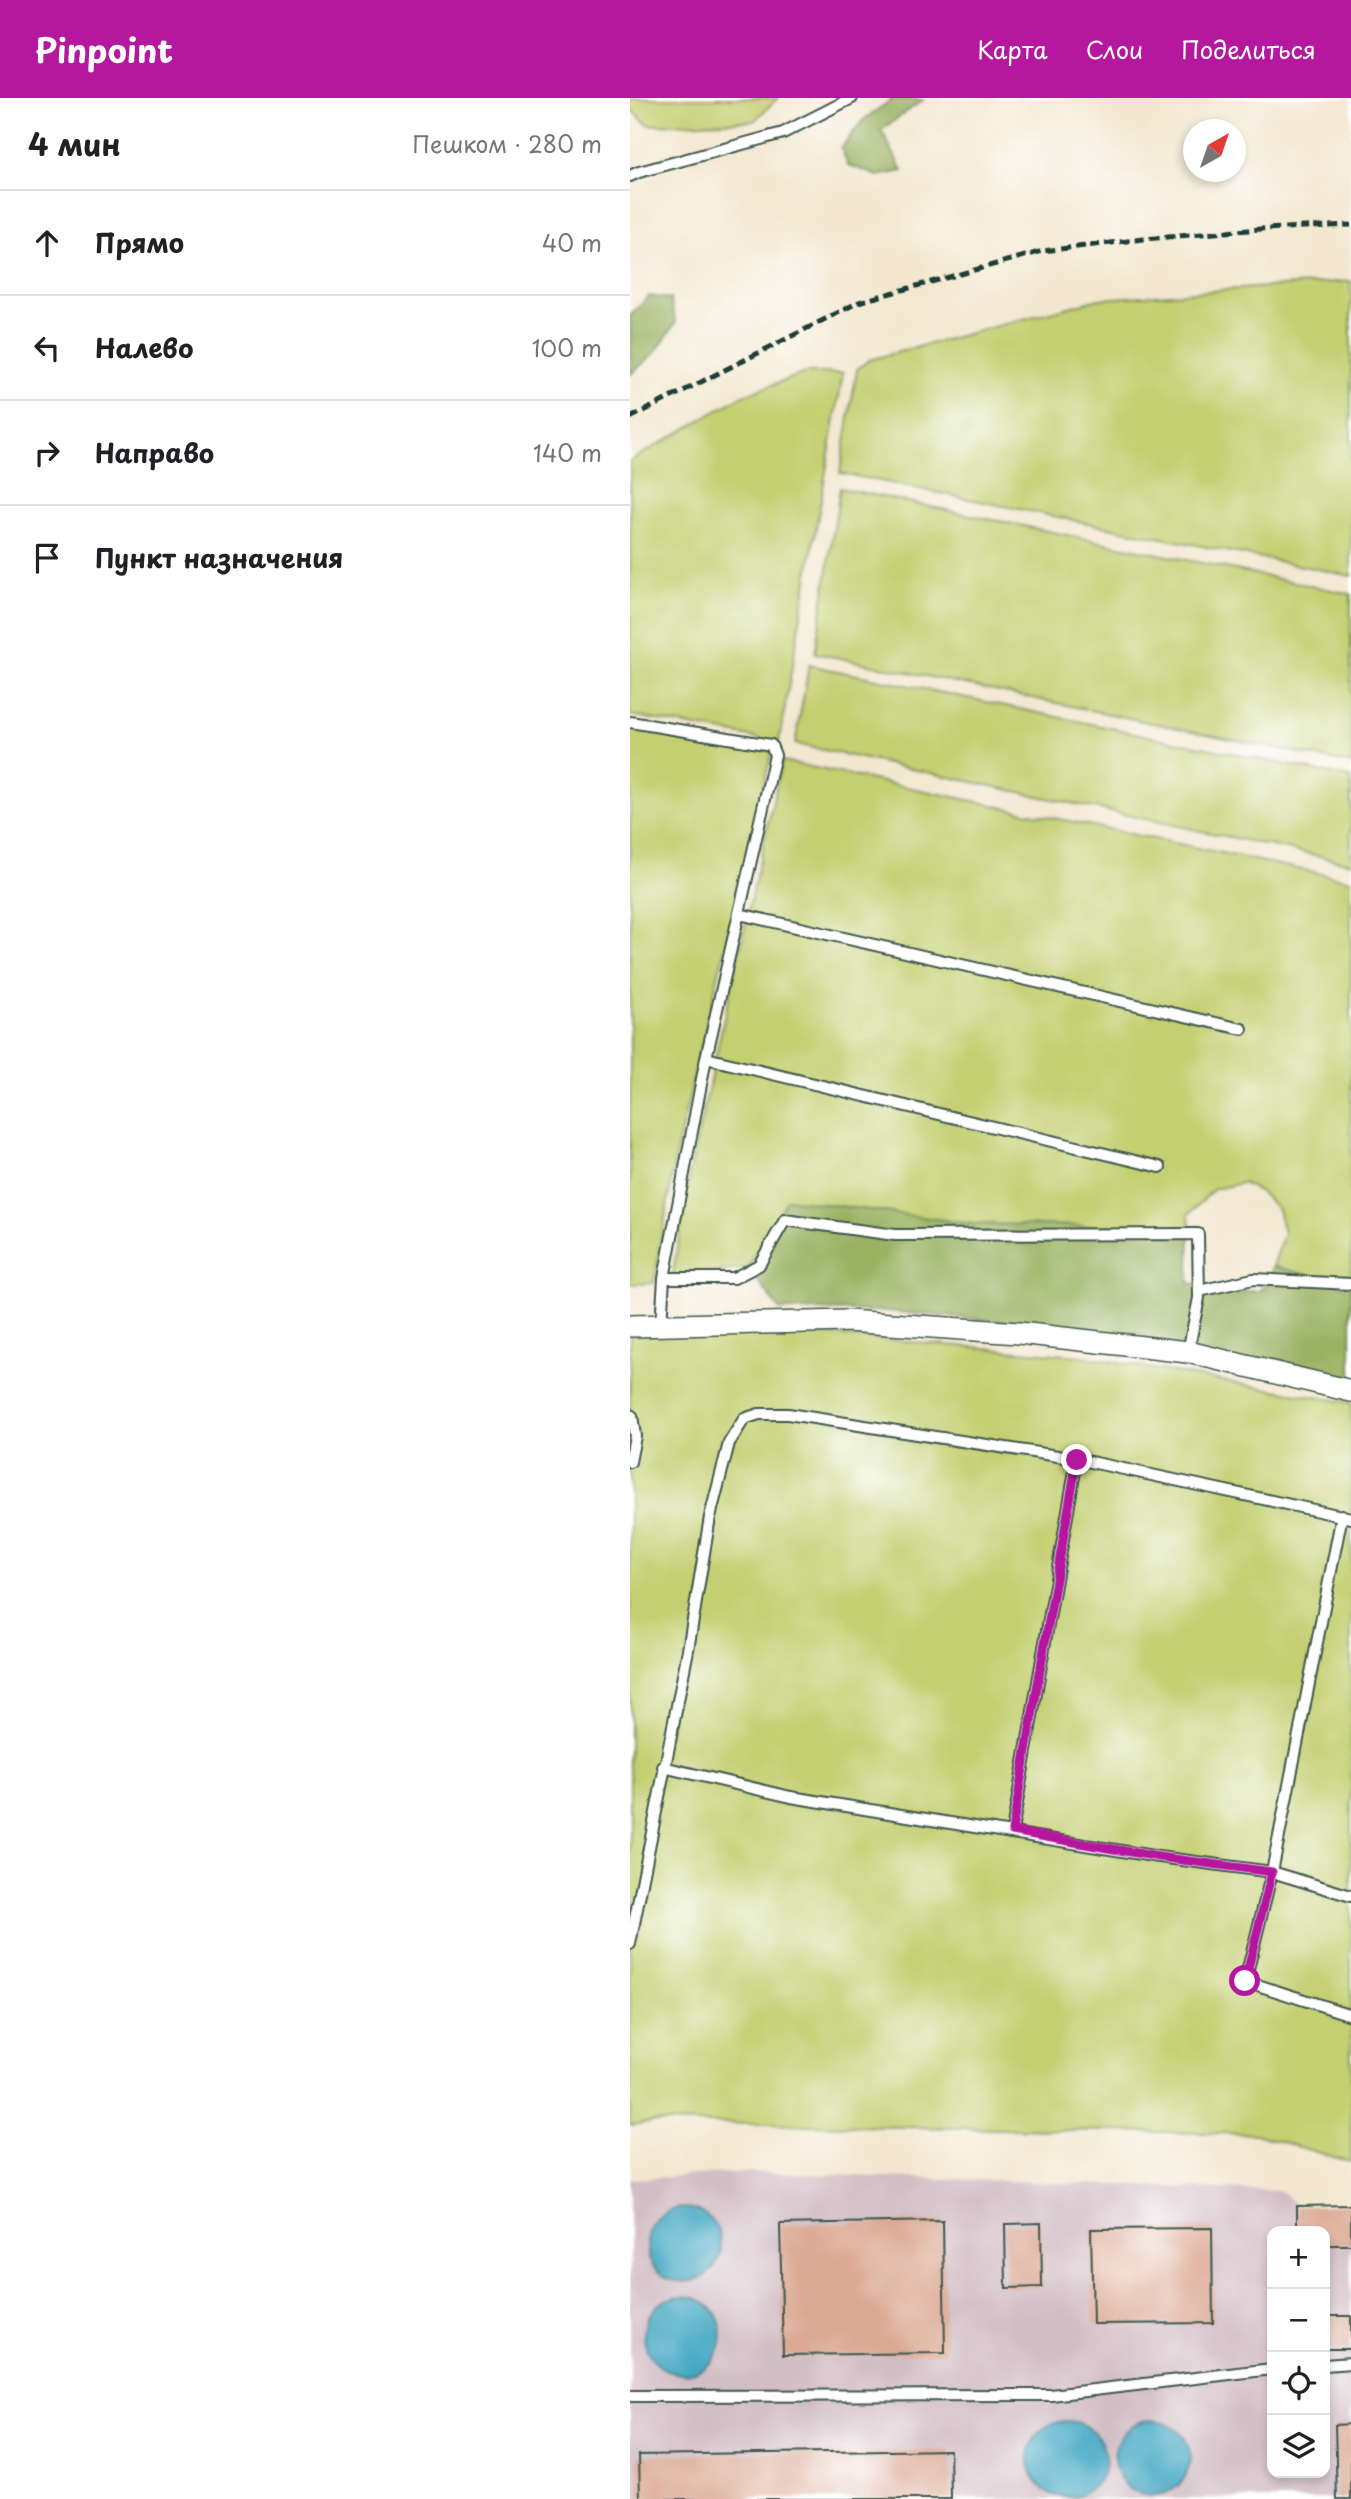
<!DOCTYPE html>
<html lang="ru">
<meta charset="utf-8">
<style>
body{margin:0;font-family:"Playpen Sans",sans-serif;background:#f2f2f2;color:#202124}
.controls{position:absolute;right:21px;bottom:21px;display:grid;overflow:hidden;border-radius:14px;box-shadow:0 4px 10px #0003}
.controls button{width:63px;height:63px;display:grid;place-items:center;padding:0;border:0;border-bottom:2px solid #e0e0e0;background:#fff;color:#202124;font:35px sans-serif}
.compass{position:absolute;left:553px;top:21px;width:63px;height:63px;border-radius:50%;background:#fff;box-shadow:0 4px 10px #0003;rotate:40deg}
.stop{position:absolute;width:21px;height:21px;margin:-16px;border:5px solid #b5179e;border-radius:50%;background:#fff}
.stop.end{background:#b5179e;border-color:#fff;box-shadow:0 2px 7px #0008}
.list{margin:0;padding:0;list-style:none}
h2{display:flex;justify-content:space-between;align-items:center;height:91px;margin:0;padding:0 28px;font-size:30px}
h2 small{font-size:23px;font-weight:400;color:#757577}
.list li{display:grid;grid-template-columns:46px 1fr auto;gap:21px;align-items:center;box-sizing:border-box;height:105px;padding:0 28px;border-top:2px solid #e0e0e0}
.list b{display:block;font-size:26px;white-space:nowrap}
.list em{font-size:23px;font-style:normal;color:#757577}
.icon{flex:none;width:38px;height:38px;fill:none;stroke:currentColor;stroke-width:2;stroke-linecap:round;stroke-linejoin:round}
.map{position:relative;flex:none;width:721px;height:2401px;overflow:hidden}
header{display:flex;align-items:center;gap:42px;box-sizing:border-box;height:98px;padding:0 35px;background:#b5179e;color:#fff}
header strong{font-size:33px}
nav{display:flex;gap:38px;margin-inline-start:auto;font-size:24px}
main{display:flex}
aside{flex:1;background:#fff}
.map>svg:first-child{display:block}
</style>
<header>
<strong>Pinpoint</strong>
<nav><a>Карта</a><a>Слои</a><a>Поделиться</a></nav>
</header>
<main>
<aside>
<h2>4 мин<small>Пешком · 280 m</small></h2>
<ul class="list">
<li><svg class="icon" aria-label="ahead" viewBox="0 0 24 24"><path d="M12 20V5M6 11l6-6 6 6"/></svg><div><b>Прямо</b></div><em>40 m</em></li>
<li><svg class="icon" aria-label="left" viewBox="0 0 24 24"><path d="M17 20v-9H6M10 6l-5 5 5 5"/></svg><div><b>Налево</b></div><em>100 m</em></li>
<li><svg class="icon" aria-label="right" viewBox="0 0 24 24"><path d="M7 20v-9h11M14 6l5 5-5 5"/></svg><div><b>Направо</b></div><em>140 m</em></li>
<li><svg class="icon" aria-label="arrive" viewBox="0 0 24 24"><path d="M6 21V4h12l-3 4 3 4H6"/></svg><div><b>Пункт назначения</b></div></li>
</ul>
</aside>
<div class="map">
<svg width="721" height="2401" viewBox="0 0 721 2401">
<rect width="100%" height="100%" fill="#fff"/>
<filter id="ink" filterUnits="userSpaceOnUse"><feTurbulence type="fractalNoise" baseFrequency=".0143" numOctaves="2"/><feDisplacementMap in="SourceGraphic" scale="14" xChannelSelector="R" yChannelSelector="G"/><feConvolveMatrix kernelMatrix="1 2 1 2 8 2 1 2 1" color-interpolation-filters="sRGB"/></filter>
<filter id="wash" filterUnits="userSpaceOnUse"><feTurbulence type="fractalNoise" baseFrequency=".00686" numOctaves="4" result="noise"/><feDisplacementMap in="SourceGraphic" scale="28" xChannelSelector="R" yChannelSelector="G"/><feGaussianBlur stdDeviation="1.57" result="paint"/><feColorMatrix in="noise" values="0 0 0 0 0 0 0 0 0 0 0 0 0 0 0 0 0 1.4 0 .05"/><feComposite in="paint" operator="in"/></filter>
<g filter="url(#wash)">
<rect width="100%" height="100%" fill="#f3e7cf"/>
<path fill="#d2bec5" fill-rule="evenodd" d="M 118,2074 L 651,2093 L 667,2108 L 721,2107 L 721,2401 L 0,2401 L 0,2081 ZM 642,2133 L 695,2133 L 695,2375 L 642,2375 Z"/>
<path fill="#c3cf70" stroke="#718652" stroke-width="2" d="M 3,0 L 148,0 L 124,23 L 19,27 L 0,11 L 0,3 Z
M 721,183 L 721,478 L 210,375 L 227,271 L 239,262 L 469,201 Z
M 175,275 L 213,275 L 149,644 L 0,617 L 0,363 L 114,297 Z
M 210,390 L 721,496 L 721,666 L 185,555 Z
M 179,567 L 721,680 L 721,765 L 165,646 Z
M 0,627 L 142,653 L 47,1050 L 24,1185 L 0,1186 Z
M 152,663 L 721,782 L 721,1188 L 643,1168 L 654,1135 L 648,1111 L 630,1094 L 613,1085 L 584,1091 L 559,1116 L 560,1130 L 343,1126 L 157,1101 L 118,1170 L 42,1180 L 62,1063 Z
M 129,1231 L 449,1258 L 721,1305 L 721,2064 L 625,2036 L 25,2024 L 0,2027 L 0,1236 Z"/>
<path fill="#9ab262" stroke="#5c784b" stroke-width="2" d="M 264,0 L 293,2 L 251,32 L 273,73 L 248,78 L 218,67 L 211,50 L 233,22 Z
M 19,198 L 40,201 L 46,224 L 25,255 L 1,276 L 0,218 Z
M 157,1101 L 343,1126 L 560,1130 L 559,1185 L 604,1193 L 630,1193 L 641,1181 L 643,1168 L 721,1188 L 721,1286 L 398,1226 L 257,1213 L 150,1212 L 118,1170 Z"/>
<path fill="#42a7c2" stroke="#30727b" stroke-width="2" d="M17 2147a37 37 0 1 1 74 0a37 37 0 1 1-74 0Z
M14 2237a39 39 0 1 1 78 0a39 39 0 1 1-78 0Z
M484 2360a38 38 0 1 1 76 0a38 38 0 1 1-76 0Z
M399 2361a38 38 0 1 1 76 0a38 38 0 1 1-76 0Z"/>
<g id="blocks">
<path fill="#dba993" d="M 721,2107 L 721,2147 L 695,2147 L 695,2133 L 667,2133 L 667,2108 Z
M 313,2123 L 315,2255 L 153,2257 L 150,2126 Z
M 411,2125 L 412,2189 L 376,2190 L 375,2126 Z
M 582,2130 L 583,2225 L 463,2226 L 461,2131 Z
M 695,2218 L 721,2218 L 721,2251 L 695,2251 Z
M 721,2326 L 721,2401 L 707,2401 L 705,2327 Z
M 320,2352 L 321,2401 L 10,2401 L 9,2357 Z"/>
</g>
</g>
<g filter="url(#ink)">
<use href="#blocks" fill-opacity="0" stroke="#3f564b" stroke-width="2"/>
<g fill="none" stroke-linecap="round" stroke-linejoin="round">
<g stroke="#3f564b" stroke-width="14">
<path id="service" d="M 0,78 L 9,74 L 153,35 L 222,0
M 0,624 L 141,647 L 145,657 L 76,960 L 34,1180 L 31,1227
M 109,816 L 612,931
M 76,960 L 530,1069
M 34,1180 L 104,1180 L 129,1167 L 155,1122 L 265,1137 L 568,1136 L 569,1200 L 558,1254
M 569,1193 L 623,1181 L 721,1186
M 0,1317 L 2,1318 L 5,1338 L 0,1364
M 712,1417 L 642,1774 L 615,1883 L 721,1917
M 33,1669 L 161,1699 L 529,1759 L 642,1774 L 721,1798
M 382,1733 L 447,1361
M 0,1846 L 58,1552 L 80,1419 L 99,1345 L 114,1321 L 129,1316 L 158,1316 L 447,1361 L 721,1420
M 695,2267 L 721,2265
M 0,2298 L 421,2297 L 642,2271"/>
</g>
<g stroke="#3f564b" stroke-width="24">
<path id="minor" d="M 0,1228 L 217,1223 L 389,1235 L 558,1254 L 721,1293"/>
</g>
<use href="#service" stroke="#fff" stroke-width="10"/>
<use href="#minor" stroke="#fff" stroke-width="21"/>
<path stroke="#1f3d34" stroke-width="5" stroke-dasharray="10 5" stroke-linecap="butt" d="M 0,320 L 229,204 L 413,153 L 514,141 L 631,131 L 721,127"/>
</g>
</g>
<g fill="none" stroke-linecap="round" stroke-linejoin="round" filter="url(#ink)">
<path stroke="#b5179e" stroke-width="9" d="M 447,1362 L 382,1733 L 529,1759 L 642,1774 L 615,1883"/>
</g>
</svg>
<div class="controls">
<button>+</button>
<button>−</button>
<button><svg class="icon" aria-label="locate" viewBox="0 0 24 24"><circle cx="12" cy="12" r="6"/><path d="M12 2v4M12 18v4M2 12h4M18 12h4"/></svg></button>
<button><svg class="icon" aria-label="layers" viewBox="0 0 24 24"><path d="M12 4l9 5-9 5-9-5zM3 14l9 5 9-5"/></svg></button>
</div>
<svg class="compass" viewBox="-18 -18 36 36"><path d="M0-13l5 13h-10z" fill="#e53935"/><path d="M0 13l5-13h-10z" fill="#757577"/></svg>
<div class="stop" style="left:615px;top:1883px"></div>
<div class="stop end" style="left:447px;top:1362px"></div>
</div>
</main>
